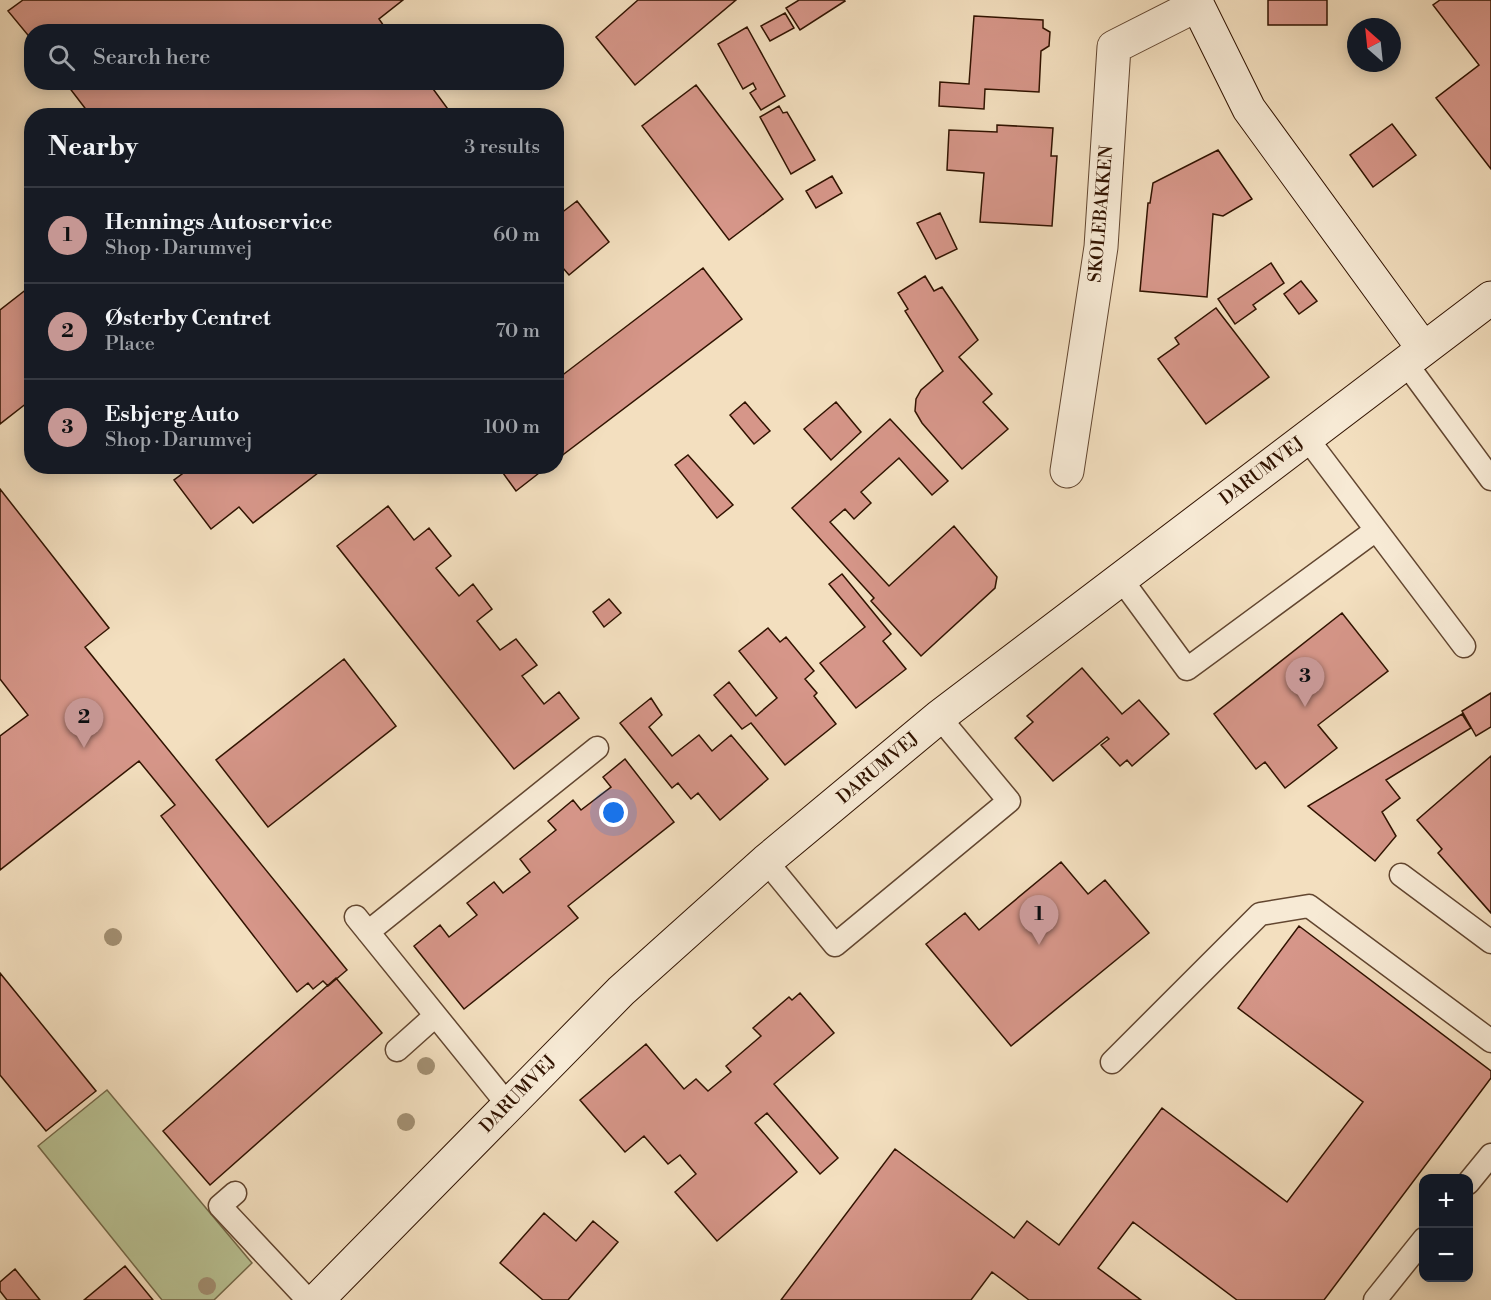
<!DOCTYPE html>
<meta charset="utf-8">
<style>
body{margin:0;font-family:"Libre Bodoni",serif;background:#242831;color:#f1f3f6}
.controls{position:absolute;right:18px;bottom:18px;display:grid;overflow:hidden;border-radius:12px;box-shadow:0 3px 15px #0003}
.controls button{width:54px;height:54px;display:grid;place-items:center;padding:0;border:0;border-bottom:2px solid #363941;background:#171b24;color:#f1f3f6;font:30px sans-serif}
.compass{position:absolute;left:1347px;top:18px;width:54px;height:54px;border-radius:50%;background:#171b24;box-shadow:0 3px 15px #0003;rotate:333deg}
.you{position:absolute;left:614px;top:813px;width:21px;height:21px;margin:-15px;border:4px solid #fff;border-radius:50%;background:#1a73e8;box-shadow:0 0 0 9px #1a73e833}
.badge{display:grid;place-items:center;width:39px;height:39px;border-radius:50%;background:#c59692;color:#111;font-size:20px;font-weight:700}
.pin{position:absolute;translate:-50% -50px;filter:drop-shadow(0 2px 3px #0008)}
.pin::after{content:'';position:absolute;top:32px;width:21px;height:18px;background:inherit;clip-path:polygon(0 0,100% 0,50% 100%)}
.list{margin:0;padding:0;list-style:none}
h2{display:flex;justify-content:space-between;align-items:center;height:78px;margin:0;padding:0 24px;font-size:26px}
h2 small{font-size:20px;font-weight:400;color:#9ea1a6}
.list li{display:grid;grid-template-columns:39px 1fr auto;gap:18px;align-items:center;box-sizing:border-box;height:96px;padding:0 24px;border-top:2px solid #363941}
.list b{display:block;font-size:22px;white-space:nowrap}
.list p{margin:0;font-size:20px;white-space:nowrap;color:#9ea1a6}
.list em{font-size:20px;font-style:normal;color:#9ea1a6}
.icon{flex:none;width:33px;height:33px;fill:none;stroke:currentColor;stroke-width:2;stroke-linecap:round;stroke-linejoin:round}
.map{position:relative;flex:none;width:1491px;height:1300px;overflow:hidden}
.search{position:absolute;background:#171b24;box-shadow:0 3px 15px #0003;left:24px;top:24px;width:540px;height:66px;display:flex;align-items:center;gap:15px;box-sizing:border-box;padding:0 21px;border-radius:24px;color:#9ea1a6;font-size:22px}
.panel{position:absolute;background:#171b24;box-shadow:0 3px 15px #0003;left:24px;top:108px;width:540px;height:366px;border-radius:24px}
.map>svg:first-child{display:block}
</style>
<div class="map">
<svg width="1491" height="1300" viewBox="0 0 1491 1300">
<rect width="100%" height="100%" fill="#f3dfbf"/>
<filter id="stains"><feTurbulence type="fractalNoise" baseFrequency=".00333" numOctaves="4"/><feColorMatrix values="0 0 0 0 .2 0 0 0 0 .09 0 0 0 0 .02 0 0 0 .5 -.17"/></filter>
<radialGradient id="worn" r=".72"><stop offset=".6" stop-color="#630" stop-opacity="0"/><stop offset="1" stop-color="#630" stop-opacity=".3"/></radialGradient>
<path fill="#b9c294" stroke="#756a4a" stroke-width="1.5" d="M 107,1090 L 252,1263 L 214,1300 L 162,1300 L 38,1146 Z"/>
<path fill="#d69689" stroke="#311300" stroke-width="1.5" d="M 23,0 L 403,0 L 379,19 L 388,32 L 32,32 L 32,40 L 8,11 Z
M 638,0 L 736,0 L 635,85 L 596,37 Z
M 799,0 L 844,0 L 845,1 L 800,30 L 786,8 Z
M 1268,0 L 1327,0 L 1327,25 L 1268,25 Z
M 1440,0 L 1491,0 L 1491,169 L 1436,98 L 1479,65 L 1433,5 Z
M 785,13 L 794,28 L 770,41 L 761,26 Z
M 974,16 L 1043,20 L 1043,28 L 1050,32 L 1049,46 L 1041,51 L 1039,92 L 985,89 L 984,109 L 939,106 L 940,82 L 969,84 Z
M 747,27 L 785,96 L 761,110 L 750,93 L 756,89 L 753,83 L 743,89 L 718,44 Z
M 65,82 L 428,82 L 453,116 L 91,116 Z
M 696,85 L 783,199 L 729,240 L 642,126 Z
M 779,106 L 783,113 L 787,112 L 815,160 L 791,174 L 760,117 Z
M 1392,124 L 1416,155 L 1373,187 L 1350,155 Z
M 997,125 L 1053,128 L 1051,156 L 1057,156 L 1052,226 L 980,222 L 984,173 L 947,170 L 949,130 L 997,132 Z
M 1218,150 L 1252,199 L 1223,216 L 1213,214 L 1207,297 L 1140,291 L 1148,203 L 1150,203 L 1153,183 Z
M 832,176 L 842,193 L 816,208 L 806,191 Z
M 577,201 L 609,242 L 569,275 L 556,260 L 556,217 Z
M 940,213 L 957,249 L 936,259 L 917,223 Z
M 1271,263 L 1284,283 L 1253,305 L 1256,309 L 1235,324 L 1218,299 Z
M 703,268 L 742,319 L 556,460 L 556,380 Z
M 925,276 L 934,291 L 942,287 L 978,340 L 959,357 L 992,394 L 983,402 L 1008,429 L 962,469 L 922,423 L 915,411 L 916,399 L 921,390 L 943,371 L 905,311 L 908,309 L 898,293 Z
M 1301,281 L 1317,301 L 1299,314 L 1284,294 Z
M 32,285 L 32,399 L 0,424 L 0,310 Z
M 1216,308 L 1269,377 L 1206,424 L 1158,359 L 1179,344 L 1175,338 Z
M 745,402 L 770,431 L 754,444 L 730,415 Z
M 836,402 L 861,432 L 831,460 L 804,429 Z
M 890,419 L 948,481 L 932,495 L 899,458 L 861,492 L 871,503 L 854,519 L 845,509 L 830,522 L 889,586 L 954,526 L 997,577 L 995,588 L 921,656 L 871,601 L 874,598 L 792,508 Z
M 688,455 L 733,505 L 717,518 L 675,465 Z
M 193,466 L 327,466 L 253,523 L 239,507 L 211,529 L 174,480 Z
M 498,466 L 548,466 L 516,491 Z
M 0,489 L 109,628 L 85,647 L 347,970 L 328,986 L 323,981 L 313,989 L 308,983 L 297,992 L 161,816 L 175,805 L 139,761 L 0,870 L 0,736 L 28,715 L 0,679 Z
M 388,506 L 414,540 L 429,528 L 451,556 L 436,568 L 459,596 L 473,584 L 492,609 L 477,621 L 500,650 L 516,639 L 537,665 L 522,676 L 544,704 L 559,692 L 579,718 L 514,769 L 337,546 Z
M 842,574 L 891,634 L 883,641 L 906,669 L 856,708 L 820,663 L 865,627 L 829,584 Z
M 609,599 L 621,613 L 604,627 L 593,612 Z
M 1342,613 L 1388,671 L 1318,725 L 1337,748 L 1285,788 L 1265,762 L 1256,769 L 1214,714 Z
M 768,628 L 780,642 L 786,637 L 814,671 L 805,679 L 817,693 L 814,696 L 836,724 L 785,765 L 751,723 L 742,729 L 714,695 L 729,682 L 756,716 L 777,698 L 739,651 Z
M 344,659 L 396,726 L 268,827 L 216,760 Z
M 1082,668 L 1122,714 L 1139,700 L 1169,734 L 1132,766 L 1127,760 L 1120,766 L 1101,745 L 1109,739 L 1107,737 L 1053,781 L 1015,738 L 1033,722 L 1027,716 Z
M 1491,693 L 1491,727 L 1476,736 L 1462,711 Z
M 651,698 L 662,715 L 649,727 L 672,756 L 699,735 L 712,751 L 731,735 L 768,779 L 720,820 L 698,793 L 691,799 L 678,783 L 672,788 L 620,723 Z
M 1462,714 L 1471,728 L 1386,780 L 1400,798 L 1382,812 L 1396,836 L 1375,861 L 1308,806 Z
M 1491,756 L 1491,913 L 1438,853 L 1442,849 L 1417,820 Z
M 625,759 L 674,822 L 568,906 L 578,918 L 464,1009 L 414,946 L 440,925 L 449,937 L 477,915 L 467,903 L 494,882 L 503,893 L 530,872 L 520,859 L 556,830 L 548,821 L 573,800 L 581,810 L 611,787 L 603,777 Z
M 1061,862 L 1088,894 L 1105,880 L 1149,933 L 1011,1046 L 926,944 L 965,913 L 979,930 Z
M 1299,926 L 1491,1071 L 1491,1078 L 1324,1300 L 1237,1300 L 1133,1222 L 1098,1268 L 1141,1300 L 1029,1300 L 992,1272 L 971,1300 L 781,1300 L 895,1149 L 1014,1238 L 1027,1221 L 1059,1245 L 1162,1108 L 1287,1202 L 1363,1102 L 1238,1008 Z
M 0,973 L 96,1091 L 46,1131 L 0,1075 Z
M 336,978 L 382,1033 L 210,1185 L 163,1131 Z
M 800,993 L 834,1033 L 774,1084 L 838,1158 L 820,1174 L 767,1113 L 755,1123 L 797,1172 L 717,1241 L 675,1192 L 696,1174 L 680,1155 L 668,1164 L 644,1136 L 625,1152 L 580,1100 L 646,1044 L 684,1089 L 696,1079 L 708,1091 L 731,1072 L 726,1066 L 761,1036 L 753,1028 L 789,997 L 792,1000 Z
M 544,1213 L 576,1241 L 593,1221 L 618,1242 L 568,1300 L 543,1300 L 500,1263 Z
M 125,1266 L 153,1300 L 84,1300 Z
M 15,1269 L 40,1300 L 7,1300 L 0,1291 L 0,1282 Z"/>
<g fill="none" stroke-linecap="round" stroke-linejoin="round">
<g stroke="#624630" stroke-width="25">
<path id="lane" d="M 1405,362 L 1491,479
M 1306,437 L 1464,646
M 1121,579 L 1187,669 L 1376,530
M 766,861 L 835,945 L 1009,801 L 939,717
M 1401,875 L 1491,942
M 356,917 L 508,1105
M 368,932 L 597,748
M 397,1050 L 435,1016
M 1112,1062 L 1260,914 L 1309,906 L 1491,1041
M 1468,1183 L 1491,1155
M 235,1193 L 220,1206 L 308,1300
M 1375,1300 L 1424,1239"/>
</g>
<g stroke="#624630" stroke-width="35">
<path id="street" d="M 1067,471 L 1101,247 L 1114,47 L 1197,5"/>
</g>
<g stroke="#311300" stroke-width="35">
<path id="secondary" d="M 1195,0 L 1249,109 L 1423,348
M 317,1300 L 621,991 L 766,861 L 939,717 L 1491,298"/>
</g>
<use href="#lane" stroke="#f7ead5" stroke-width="22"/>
<use href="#street" stroke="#f7ead5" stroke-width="33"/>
<use href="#secondary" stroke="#f7ead5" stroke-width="33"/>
</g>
<g fill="#a39073">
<circle cx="113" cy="937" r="9"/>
<circle cx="426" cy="1066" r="9"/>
<circle cx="406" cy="1122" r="9"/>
<circle cx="207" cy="1286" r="9"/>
</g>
<g text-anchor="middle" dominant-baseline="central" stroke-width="5" stroke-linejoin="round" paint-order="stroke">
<g font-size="18" fill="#311300" stroke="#f7ead5">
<text transform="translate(1101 214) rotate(-85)">SKOLEBAKKEN</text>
<text transform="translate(1262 471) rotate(-37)">DARUMVEJ</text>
<text transform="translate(878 768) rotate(-40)">DARUMVEJ</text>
<text transform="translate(518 1094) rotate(-46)">DARUMVEJ</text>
</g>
</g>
<rect width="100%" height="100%" filter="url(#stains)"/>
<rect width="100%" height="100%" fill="url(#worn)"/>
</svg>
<div class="controls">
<button>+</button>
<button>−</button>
</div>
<svg class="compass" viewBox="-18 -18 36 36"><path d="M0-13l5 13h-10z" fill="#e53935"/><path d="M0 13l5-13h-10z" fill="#9ea1a6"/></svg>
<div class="you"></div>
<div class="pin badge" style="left:1039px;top:945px">1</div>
<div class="pin badge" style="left:84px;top:748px">2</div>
<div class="pin badge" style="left:1305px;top:707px">3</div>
<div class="search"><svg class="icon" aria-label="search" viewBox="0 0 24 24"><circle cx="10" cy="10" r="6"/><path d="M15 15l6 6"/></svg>Search here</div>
<section class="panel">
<h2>Nearby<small>3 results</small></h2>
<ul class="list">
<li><span class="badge">1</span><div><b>Hennings Autoservice</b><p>Shop · Darumvej</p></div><em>60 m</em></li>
<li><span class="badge">2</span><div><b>Østerby Centret</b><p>Place</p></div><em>70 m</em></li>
<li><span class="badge">3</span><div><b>Esbjerg Auto</b><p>Shop · Darumvej</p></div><em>100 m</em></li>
</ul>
</section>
</div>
